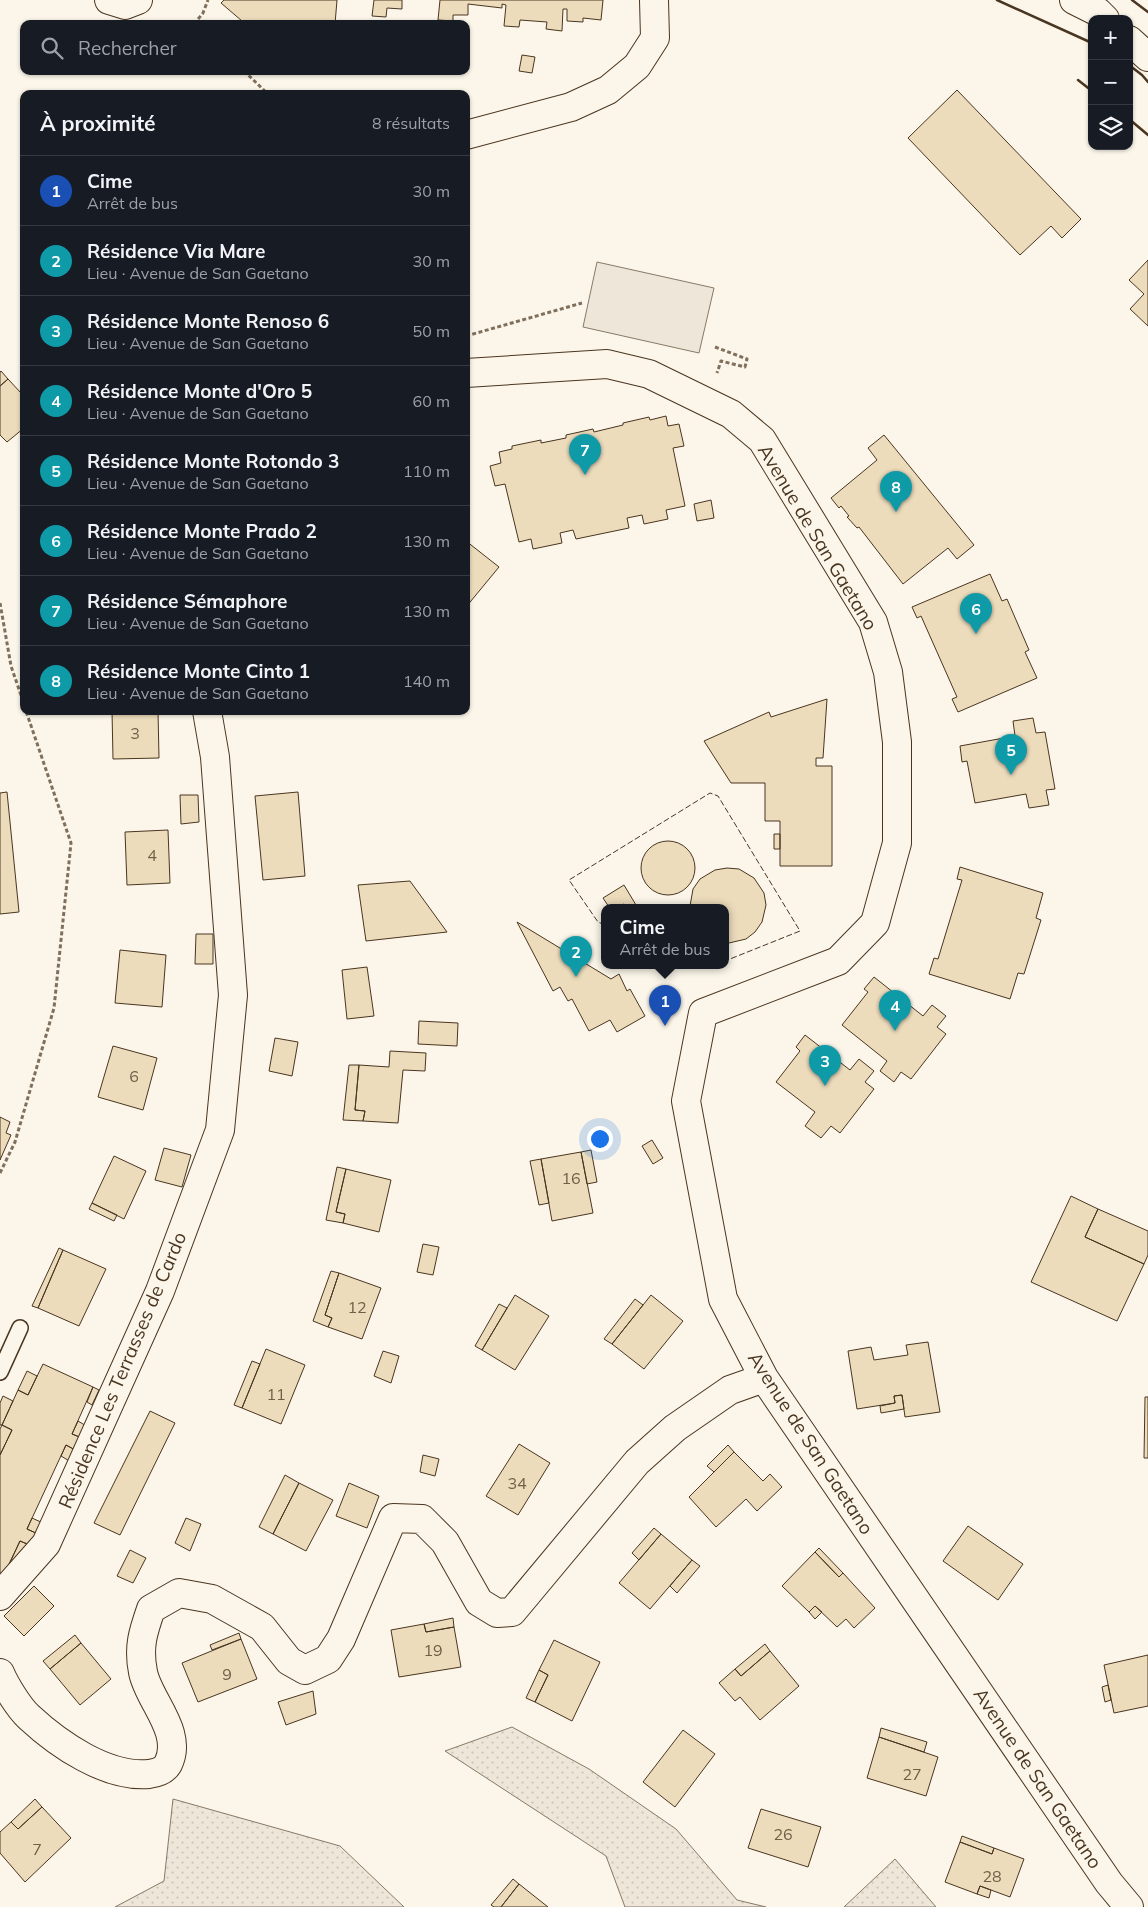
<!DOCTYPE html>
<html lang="fr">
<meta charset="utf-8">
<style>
body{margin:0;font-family:Mulish,sans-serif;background:#242831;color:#f1f3f6}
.controls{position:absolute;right:15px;top:15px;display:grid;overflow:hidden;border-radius:10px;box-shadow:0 1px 4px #0004}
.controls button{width:45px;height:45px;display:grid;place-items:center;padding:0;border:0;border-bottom:1px solid #363941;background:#171b24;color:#f1f3f6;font:25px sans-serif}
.you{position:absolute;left:599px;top:1138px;width:18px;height:18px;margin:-12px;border:4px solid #fff;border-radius:50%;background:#1a73e8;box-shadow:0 0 0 8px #1a73e833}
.badge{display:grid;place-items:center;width:32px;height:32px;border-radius:50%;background:#1a73e8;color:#fff;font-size:16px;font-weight:700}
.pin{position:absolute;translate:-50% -41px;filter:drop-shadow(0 1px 2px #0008)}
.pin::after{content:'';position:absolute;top:26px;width:18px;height:15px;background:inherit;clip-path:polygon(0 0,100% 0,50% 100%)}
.popup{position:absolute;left:601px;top:904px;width:128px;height:65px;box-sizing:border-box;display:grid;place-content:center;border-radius:10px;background:#171b24;filter:drop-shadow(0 1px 4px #0005);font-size:16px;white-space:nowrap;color:#9ea1a6}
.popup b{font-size:19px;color:#f1f3f6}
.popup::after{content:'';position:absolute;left:50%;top:100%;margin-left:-10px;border:10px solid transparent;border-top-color:#171b24}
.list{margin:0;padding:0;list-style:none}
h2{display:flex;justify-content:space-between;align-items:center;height:65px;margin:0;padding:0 20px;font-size:21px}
h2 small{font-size:16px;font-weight:400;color:#9ea1a6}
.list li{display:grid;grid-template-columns:32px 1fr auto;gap:15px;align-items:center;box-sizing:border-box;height:70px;padding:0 20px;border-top:1px solid #363941}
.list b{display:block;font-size:19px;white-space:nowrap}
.list p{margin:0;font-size:16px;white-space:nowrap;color:#9ea1a6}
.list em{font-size:16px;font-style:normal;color:#9ea1a6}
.icon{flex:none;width:28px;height:28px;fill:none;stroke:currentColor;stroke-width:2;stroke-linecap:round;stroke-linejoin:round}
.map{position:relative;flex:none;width:1148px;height:1907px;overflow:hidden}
.search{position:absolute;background:#171b24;box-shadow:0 1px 4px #0004;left:20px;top:20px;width:450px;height:55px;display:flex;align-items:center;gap:12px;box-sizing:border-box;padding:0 18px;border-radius:10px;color:#9ea1a6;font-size:19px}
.panel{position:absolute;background:#171b24;box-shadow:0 1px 4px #0004;left:20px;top:90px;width:450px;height:625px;border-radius:10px}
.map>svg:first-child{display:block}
</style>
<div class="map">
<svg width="1148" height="1907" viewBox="0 0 1148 1907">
<defs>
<pattern id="grass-dots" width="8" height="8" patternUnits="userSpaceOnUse" patternTransform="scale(1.25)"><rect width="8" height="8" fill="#ede6d9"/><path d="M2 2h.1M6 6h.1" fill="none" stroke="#cdc6ba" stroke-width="1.8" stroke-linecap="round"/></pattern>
</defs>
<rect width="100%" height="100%" fill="#fbf6e9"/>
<path fill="url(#grass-dots)" stroke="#887966" d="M 512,1727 L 589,1769 L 676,1829 L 737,1900 L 766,1907 L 625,1907 L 606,1856 L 445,1751 Z
M 173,1799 L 340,1846 L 404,1907 L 115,1907 L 164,1881 Z
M 895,1859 L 936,1907 L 844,1907 Z"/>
<path fill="#ede6d9" stroke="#887966" d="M 597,262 L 714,288 L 699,353 L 583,327 Z"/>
<path fill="#ecdcbc" stroke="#4a3520" d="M 224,0 L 337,0 L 335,24 L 305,22 L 303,24 L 240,24 L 242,21 L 221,3 Z
M 374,0 L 402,0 L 402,9 L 387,8 L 386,17 L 372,16 Z
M 440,0 L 603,0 L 601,20 L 583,18 L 583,22 L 567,21 L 567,9 L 563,9 L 562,31 L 546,29 L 547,22 L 520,20 L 519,27 L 504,26 L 506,5 L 502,4 L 502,8 L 468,4 L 468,15 L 453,15 L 453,21 L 438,20 Z
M 522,55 L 535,57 L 532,73 L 519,71 Z
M 957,90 L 1081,219 L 1062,238 L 1051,226 L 1020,255 L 908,138 Z
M 1148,260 L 1148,326 L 1130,309 L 1144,294 L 1129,280 Z
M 1,371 L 8,379 L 0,386 L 0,372 Z
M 8,379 L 21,393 L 24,390 L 24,428 L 7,442 L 0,435 L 0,386 Z
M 666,416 L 668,426 L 679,424 L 684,446 L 673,448 L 685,506 L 666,510 L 668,519 L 644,524 L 642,515 L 627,518 L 629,528 L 576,539 L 573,530 L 560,533 L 562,543 L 533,549 L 531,539 L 519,542 L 505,484 L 495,486 L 490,466 L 501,463 L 499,452 L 512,449 L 512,446 L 541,440 L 541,443 L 566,438 L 566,435 L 593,429 L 594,432 L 623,425 L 623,423 L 649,417 L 650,420 Z
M 884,435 L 974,545 L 957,559 L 948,548 L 903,584 L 859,527 L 857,528 L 847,517 L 849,516 L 841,506 L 839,508 L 831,498 L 877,460 L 868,448 Z
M 711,500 L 714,518 L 697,521 L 694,504 Z
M 466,541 L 499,567 L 466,607 Z
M 990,574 L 1002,601 L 1007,599 L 1029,650 L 1025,652 L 1037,678 L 958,712 L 952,699 L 957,697 L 921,616 L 917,618 L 912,607 Z
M 827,699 L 823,758 L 816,758 L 816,766 L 832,766 L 832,866 L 780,866 L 780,821 L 765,821 L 765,783 L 731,783 L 704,741 L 769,712 L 771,717 Z
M 112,711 L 158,711 L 159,758 L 113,759 Z
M 1033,718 L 1036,733 L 1045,732 L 1055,789 L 1046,790 L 1049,805 L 1029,808 L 1026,794 L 975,803 L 967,761 L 962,762 L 960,746 L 1015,736 L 1013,721 Z
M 7,792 L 19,912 L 0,914 L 0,793 Z
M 298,792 L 305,876 L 263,880 L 255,796 Z
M 180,795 L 198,795 L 199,822 L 181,824 Z
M 168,830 L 170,883 L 127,885 L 125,832 Z
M 774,834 L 780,834 L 780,849 L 774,849 Z
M641 868a27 27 0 1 1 54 0a27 27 0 1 1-54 0Z
M 960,867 L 1043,893 L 1036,918 L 1041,920 L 1024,974 L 1018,973 L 1010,999 L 929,974 L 934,958 L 938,959 L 962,880 L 957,879 Z
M 727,868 L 739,869 L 754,878 L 764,893 L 766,905 L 762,922 L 755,932 L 746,939 L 729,943 L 725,943 L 725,907 L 690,906 L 693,889 L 700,879 L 715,870 Z
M 410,881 L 447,932 L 366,941 L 358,885 Z
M 624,885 L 636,905 L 633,907 L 626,907 L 624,904 L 618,907 L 609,907 L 603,898 Z
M 517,922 L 611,979 L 619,974 L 627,991 L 630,989 L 645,1016 L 617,1032 L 610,1020 L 589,1031 L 572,999 L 568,1001 L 560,987 L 553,991 Z
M 196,934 L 213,934 L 213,964 L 195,964 Z
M 120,950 L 166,955 L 162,1007 L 115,1003 Z
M 367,967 L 374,1016 L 347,1019 L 342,970 Z
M 874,977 L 923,1016 L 932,1005 L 946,1016 L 937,1027 L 946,1034 L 911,1079 L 901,1072 L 894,1082 L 880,1071 L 887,1061 L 842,1025 L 868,992 L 864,989 Z
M 419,1021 L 458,1023 L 457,1046 L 418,1044 Z
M 805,1035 L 850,1070 L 859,1059 L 874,1071 L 865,1082 L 874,1089 L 840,1133 L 831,1126 L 821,1138 L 805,1126 L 815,1112 L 776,1082 L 800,1051 L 796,1047 Z
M 275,1038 L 298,1042 L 292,1076 L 269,1071 Z
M 113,1046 L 157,1058 L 143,1110 L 98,1097 Z
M 390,1051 L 426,1053 L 425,1071 L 403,1070 L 398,1123 L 363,1121 L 365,1111 L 355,1110 L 359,1065 L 389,1067 Z
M 349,1065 L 359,1065 L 355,1110 L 365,1111 L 363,1121 L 343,1120 Z
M 0,1117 L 10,1122 L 6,1133 L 11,1135 L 0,1160 Z
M 652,1140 L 663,1158 L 653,1164 L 642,1146 Z
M 164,1148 L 191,1155 L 182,1187 L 155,1180 Z
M 591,1150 L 597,1182 L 587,1184 L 581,1152 Z
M 581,1152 L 593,1213 L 552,1221 L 541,1159 Z
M 114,1156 L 146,1171 L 124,1219 L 92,1203 Z
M 541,1159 L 549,1203 L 539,1205 L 530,1161 Z
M 337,1167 L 346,1169 L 336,1212 L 345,1214 L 343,1223 L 326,1220 Z
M 346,1169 L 391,1180 L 379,1232 L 343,1223 L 345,1214 L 336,1212 Z
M 1071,1196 L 1098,1209 L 1085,1237 L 1144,1264 L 1117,1321 L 1031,1282 Z
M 92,1203 L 117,1215 L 114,1221 L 89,1209 Z
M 1098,1209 L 1148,1231 L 1148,1255 L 1144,1264 L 1085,1237 Z
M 423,1244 L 439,1247 L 433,1275 L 417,1272 Z
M 59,1248 L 63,1250 L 38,1308 L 32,1306 Z
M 63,1250 L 106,1269 L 79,1326 L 38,1308 Z
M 331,1271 L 339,1273 L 325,1315 L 332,1318 L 328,1327 L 313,1321 Z
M 339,1273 L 381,1288 L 362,1339 L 328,1327 L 332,1318 L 325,1315 Z
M 515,1295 L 549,1316 L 515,1370 L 482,1350 Z
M 651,1295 L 683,1321 L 644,1369 L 612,1344 Z
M 635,1299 L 643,1305 L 612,1344 L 604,1339 Z
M 499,1304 L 507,1308 L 482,1350 L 475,1346 Z
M 928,1342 L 940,1412 L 905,1417 L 902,1395 L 894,1396 L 895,1403 L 857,1409 L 848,1351 L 871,1347 L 874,1360 L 908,1355 L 906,1345 Z
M 266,1349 L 305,1365 L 281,1424 L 242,1408 Z
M 383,1351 L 399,1356 L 391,1383 L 374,1376 Z
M 252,1361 L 260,1364 L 242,1408 L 234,1405 Z
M 43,1364 L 93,1387 L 72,1434 L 82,1438 L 77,1451 L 66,1445 L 27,1529 L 38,1534 L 32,1546 L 20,1541 L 0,1583 L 0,1455 L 12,1430 L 2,1425 L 18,1390 L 28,1395 Z
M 27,1371 L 37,1376 L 28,1395 L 18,1390 Z
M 93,1387 L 99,1390 L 92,1405 L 87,1402 Z
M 902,1395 L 904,1409 L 881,1413 L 880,1406 L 895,1403 L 894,1396 Z
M 3,1396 L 13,1401 L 2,1425 L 0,1425 L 0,1403 Z
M 1145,1397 L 1148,1397 L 1148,1458 L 1144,1458 Z
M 150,1411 L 175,1423 L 120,1535 L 94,1523 Z
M 78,1421 L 88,1427 L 82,1438 L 72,1434 Z
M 2,1425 L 12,1430 L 0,1455 L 0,1429 Z
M 519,1444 L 550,1463 L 518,1515 L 486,1496 Z
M 66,1445 L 77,1451 L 71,1462 L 61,1456 Z
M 728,1445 L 734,1452 L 714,1472 L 707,1466 Z
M 734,1452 L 763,1481 L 770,1474 L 782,1487 L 757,1511 L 746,1499 L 716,1527 L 689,1497 Z
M 423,1455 L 439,1459 L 435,1476 L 420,1472 Z
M 285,1475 L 299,1483 L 273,1534 L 259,1527 Z
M 299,1483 L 333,1500 L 306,1551 L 273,1534 Z
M 349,1483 L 379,1496 L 367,1528 L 336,1516 Z
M 32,1518 L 43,1523 L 38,1534 L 27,1529 Z
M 186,1518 L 201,1524 L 190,1551 L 175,1543 Z
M 968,1526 L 1023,1564 L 998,1600 L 943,1561 Z
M 654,1528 L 661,1534 L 639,1560 L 632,1553 Z
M 661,1534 L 692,1560 L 650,1609 L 619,1583 Z
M 20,1541 L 32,1546 L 6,1571 Z
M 819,1548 L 843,1573 L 839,1577 L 815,1552 Z
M 130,1550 L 146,1558 L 133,1583 L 117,1576 Z
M 815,1552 L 839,1577 L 843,1573 L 875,1608 L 854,1628 L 846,1619 L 837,1627 L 815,1606 L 809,1612 L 782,1586 Z
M 692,1560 L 700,1566 L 677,1593 L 670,1586 Z
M 34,1586 L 54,1606 L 24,1636 L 4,1616 Z
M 815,1606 L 822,1612 L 815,1619 L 809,1612 Z
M 453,1618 L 454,1627 L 426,1632 L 424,1624 Z
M 424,1624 L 426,1632 L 454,1627 L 461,1667 L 399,1677 L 391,1630 Z
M 239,1633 L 241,1639 L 212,1650 L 210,1645 Z
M 75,1635 L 81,1643 L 50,1669 L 43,1661 Z
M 241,1639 L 257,1679 L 198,1702 L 182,1663 Z
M 554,1640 L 600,1662 L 572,1721 L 535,1702 L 548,1675 L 539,1670 Z
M 81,1643 L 111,1679 L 80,1705 L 50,1669 Z
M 765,1644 L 770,1651 L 741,1676 L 735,1669 Z
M 770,1651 L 799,1686 L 760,1720 L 740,1697 L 735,1701 L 719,1683 L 735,1669 L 741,1676 Z
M 1148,1655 L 1148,1706 L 1114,1713 L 1104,1665 Z
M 539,1670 L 548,1675 L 535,1702 L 526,1698 Z
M 1108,1685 L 1111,1700 L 1105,1702 L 1102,1687 Z
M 313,1691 L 316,1714 L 286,1725 L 278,1702 Z
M 881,1728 L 927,1742 L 924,1752 L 879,1737 Z
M 683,1730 L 715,1754 L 675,1807 L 643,1782 Z
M 879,1737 L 938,1757 L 926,1796 L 867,1778 Z
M 35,1799 L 42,1807 L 18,1829 L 11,1822 Z
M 42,1807 L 71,1838 L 25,1882 L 0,1853 L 0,1832 L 11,1822 L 18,1829 Z
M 761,1809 L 821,1827 L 808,1867 L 748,1848 Z
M 962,1836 L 994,1848 L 992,1854 L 960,1842 Z
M 960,1842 L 992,1854 L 994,1848 L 1024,1859 L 1010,1897 L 980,1886 L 977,1894 L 945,1882 Z
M 513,1879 L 519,1884 L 501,1907 L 494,1907 L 491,1905 Z
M 519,1884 L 548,1907 L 501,1907 Z
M 980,1886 L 991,1890 L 989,1898 L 977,1894 Z"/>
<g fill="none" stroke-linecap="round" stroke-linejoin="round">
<g stroke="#4a3520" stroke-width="18">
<path id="service" d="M 0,1372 L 20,1328"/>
</g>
<g stroke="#4a3520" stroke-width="30">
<path id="minor" d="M 109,0 L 125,5 L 138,0
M 466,135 L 571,107 L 608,90 L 637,66 L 655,38 L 654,0
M 466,373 L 607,364 L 649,374 L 731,414 L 762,440 L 873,622 L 888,672 L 897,742 L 897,843 L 875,923 L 838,961 L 703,1013 L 686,1101 L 723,1299 L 764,1378 L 1109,1883 L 1129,1907
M 0,1596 L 46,1544 L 160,1291 L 220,1130 L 233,995 L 215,757 L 207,711
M 0,1673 C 5,1685 19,1708 29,1717 C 58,1744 107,1778 149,1774 C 156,1773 164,1771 168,1764 C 184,1732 148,1700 143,1672 C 138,1647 143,1632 151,1609 L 179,1593 L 212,1599 L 262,1627 L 289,1661 L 305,1670 L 328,1659 L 341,1639 L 393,1518 L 422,1519 L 445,1542 L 479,1602 L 497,1613 L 512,1612 L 637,1462 L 675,1428 L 730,1390 L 764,1378"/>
</g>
<g stroke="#4a3520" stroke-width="30">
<path id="secondary" d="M 1074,0 L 1098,12 L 1105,19
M 1129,40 L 1148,57"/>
</g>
<path stroke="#7f6f5c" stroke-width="3" stroke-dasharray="4 2.5" stroke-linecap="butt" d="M 194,24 L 203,13 L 208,0
M 244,71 L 268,94
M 466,336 L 582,303
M 715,347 L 747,359 L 745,367 L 721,361 L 717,373
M 0,603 L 11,666 L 24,704
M 0,1173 L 15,1142 L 54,1008 L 71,843 L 26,711"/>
<use href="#service" stroke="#fbf6e9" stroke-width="15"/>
<use href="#minor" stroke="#fbf6e9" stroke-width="28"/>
<use href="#secondary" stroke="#fbf6e9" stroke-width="28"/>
<path stroke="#4a3520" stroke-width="1" stroke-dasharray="6 2.5" stroke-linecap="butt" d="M 605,925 L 598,922 L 569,880 L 710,793 L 718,796 L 800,931 L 725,961"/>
<path stroke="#4a3520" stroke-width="2.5" d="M 997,0 L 1092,43
M 1132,0 L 1148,12
M 1129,65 L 1142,75 L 1148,82
M 1078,80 L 1092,91
M 1129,119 L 1148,135"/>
</g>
<g text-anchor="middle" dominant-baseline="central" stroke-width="4" stroke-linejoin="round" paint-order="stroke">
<g font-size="16" fill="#725f47">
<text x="135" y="733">3</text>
<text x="152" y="855">4</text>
<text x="134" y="1076">6</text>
<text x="571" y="1178">16</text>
<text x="357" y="1307">12</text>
<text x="276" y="1394">11</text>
<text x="517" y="1483">34</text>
<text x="433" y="1650">19</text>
<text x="227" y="1674">9</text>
<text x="912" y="1774">27</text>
<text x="783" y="1834">26</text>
<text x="37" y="1849">7</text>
<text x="992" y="1876">28</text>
</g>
<g font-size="19" fill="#4a3520" stroke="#fbf6e9">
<text transform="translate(818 537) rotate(59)">Avenue de San Gaetano</text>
<text transform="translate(122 1370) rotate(-67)">Résidence Les Terrasses de Cardo</text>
<text transform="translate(811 1443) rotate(57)">Avenue de San Gaetano</text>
<text transform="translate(1038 1778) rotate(56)">Avenue de San Gaetano</text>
</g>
</g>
</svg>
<div class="controls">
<button>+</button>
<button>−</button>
<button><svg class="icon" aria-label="layers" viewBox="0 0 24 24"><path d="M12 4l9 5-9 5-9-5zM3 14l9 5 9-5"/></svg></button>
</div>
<div class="you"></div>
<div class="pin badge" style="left:665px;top:1026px;background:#1a4fb4">1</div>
<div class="popup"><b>Cime</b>Arrêt de bus</div>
<div class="pin badge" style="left:576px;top:977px;background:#0f9aa8">2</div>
<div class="pin badge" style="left:825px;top:1086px;background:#0f9aa8">3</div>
<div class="pin badge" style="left:895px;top:1031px;background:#0f9aa8">4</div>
<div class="pin badge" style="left:1011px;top:775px;background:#0f9aa8">5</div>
<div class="pin badge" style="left:976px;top:634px;background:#0f9aa8">6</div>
<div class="pin badge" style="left:585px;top:475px;background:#0f9aa8">7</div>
<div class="pin badge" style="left:896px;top:512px;background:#0f9aa8">8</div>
<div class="search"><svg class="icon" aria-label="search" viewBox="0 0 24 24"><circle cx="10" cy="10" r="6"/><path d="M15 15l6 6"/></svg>Rechercher</div>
<section class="panel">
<h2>À proximité<small>8 résultats</small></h2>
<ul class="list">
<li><span class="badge" style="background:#1a4fb4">1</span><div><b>Cime</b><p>Arrêt de bus</p></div><em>30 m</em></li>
<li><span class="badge" style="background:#0f9aa8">2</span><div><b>Résidence Via Mare</b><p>Lieu · Avenue de San Gaetano</p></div><em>30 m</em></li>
<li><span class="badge" style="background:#0f9aa8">3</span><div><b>Résidence Monte Renoso 6</b><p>Lieu · Avenue de San Gaetano</p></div><em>50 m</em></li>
<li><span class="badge" style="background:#0f9aa8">4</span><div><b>Résidence Monte d'Oro 5</b><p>Lieu · Avenue de San Gaetano</p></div><em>60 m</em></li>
<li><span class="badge" style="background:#0f9aa8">5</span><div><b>Résidence Monte Rotondo 3</b><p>Lieu · Avenue de San Gaetano</p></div><em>110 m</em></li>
<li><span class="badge" style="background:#0f9aa8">6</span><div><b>Résidence Monte Prado 2</b><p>Lieu · Avenue de San Gaetano</p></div><em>130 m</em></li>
<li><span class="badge" style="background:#0f9aa8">7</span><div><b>Résidence Sémaphore</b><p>Lieu · Avenue de San Gaetano</p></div><em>130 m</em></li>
<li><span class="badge" style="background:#0f9aa8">8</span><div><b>Résidence Monte Cinto 1</b><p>Lieu · Avenue de San Gaetano</p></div><em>140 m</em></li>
</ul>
</section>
</div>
